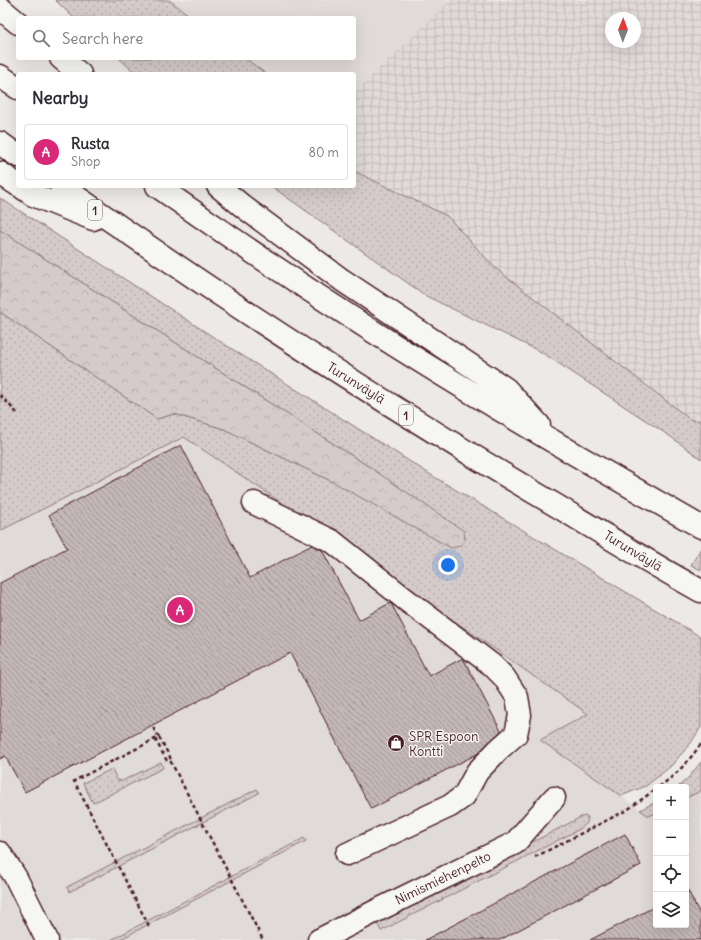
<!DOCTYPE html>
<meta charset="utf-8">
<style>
body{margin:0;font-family:Delius,sans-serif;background:#f7f7f7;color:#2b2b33}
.controls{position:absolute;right:12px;bottom:12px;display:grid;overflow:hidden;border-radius:4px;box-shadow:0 4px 16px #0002}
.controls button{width:36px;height:36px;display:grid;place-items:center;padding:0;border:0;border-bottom:1px solid #e1e1e2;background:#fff;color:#2b2b33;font:20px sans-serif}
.compass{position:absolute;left:605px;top:12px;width:36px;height:36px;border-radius:50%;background:#fff;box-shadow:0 4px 16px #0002;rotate:1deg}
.you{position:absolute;left:448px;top:565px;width:14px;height:14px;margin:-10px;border:3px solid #fff;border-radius:50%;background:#1a73e8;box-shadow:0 0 0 6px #1a73e833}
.badge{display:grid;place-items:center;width:26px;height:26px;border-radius:50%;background:#db2777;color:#fff;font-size:13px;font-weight:700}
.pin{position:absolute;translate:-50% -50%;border:2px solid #fff;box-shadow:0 1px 4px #0006}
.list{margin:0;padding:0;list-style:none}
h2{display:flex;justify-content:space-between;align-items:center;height:52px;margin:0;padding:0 16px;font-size:17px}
h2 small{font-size:13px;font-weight:400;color:#7c7c81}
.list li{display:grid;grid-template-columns:26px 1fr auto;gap:12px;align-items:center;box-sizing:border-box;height:56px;margin:0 8px 8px;padding:0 8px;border:1px solid #e1e1e2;border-radius:4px}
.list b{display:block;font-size:15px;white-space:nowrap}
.list p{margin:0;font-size:13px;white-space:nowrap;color:#7c7c81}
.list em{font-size:13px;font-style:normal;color:#7c7c81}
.icon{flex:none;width:22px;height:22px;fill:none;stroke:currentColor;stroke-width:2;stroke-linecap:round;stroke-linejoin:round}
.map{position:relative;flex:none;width:701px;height:940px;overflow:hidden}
.search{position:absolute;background:#fff;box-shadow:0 4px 16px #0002;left:16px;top:16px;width:340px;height:44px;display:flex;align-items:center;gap:10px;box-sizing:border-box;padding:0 14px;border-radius:4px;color:#7c7c81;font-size:15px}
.panel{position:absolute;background:#fff;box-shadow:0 4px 16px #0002;left:16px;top:72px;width:340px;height:116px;border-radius:4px}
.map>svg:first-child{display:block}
</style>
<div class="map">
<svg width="701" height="940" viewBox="0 0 701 940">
<defs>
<pattern id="industrial-grid" width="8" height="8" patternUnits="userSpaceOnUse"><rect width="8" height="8" fill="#e0dad8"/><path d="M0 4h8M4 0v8" fill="none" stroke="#c2bbba"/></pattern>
<pattern id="grass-dots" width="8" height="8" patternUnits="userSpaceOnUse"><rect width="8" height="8" fill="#d4cbca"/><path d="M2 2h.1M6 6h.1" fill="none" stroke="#b8aeae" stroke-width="1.8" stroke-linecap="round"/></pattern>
<pattern id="forest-crowns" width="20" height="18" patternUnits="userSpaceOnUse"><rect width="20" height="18" fill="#d4cbca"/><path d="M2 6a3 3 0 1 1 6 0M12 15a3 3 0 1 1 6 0" fill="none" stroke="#b8aeae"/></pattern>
<pattern id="building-back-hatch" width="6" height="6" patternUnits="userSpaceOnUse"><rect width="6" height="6" fill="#c4b7b7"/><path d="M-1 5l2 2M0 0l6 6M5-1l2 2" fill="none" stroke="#a19495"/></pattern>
</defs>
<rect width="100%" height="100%" fill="#ece9e6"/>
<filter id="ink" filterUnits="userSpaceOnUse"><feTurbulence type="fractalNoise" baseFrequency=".025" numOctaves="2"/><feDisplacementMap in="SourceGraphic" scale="8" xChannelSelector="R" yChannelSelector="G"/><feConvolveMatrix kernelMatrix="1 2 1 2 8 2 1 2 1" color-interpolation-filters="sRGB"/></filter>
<g filter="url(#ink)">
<path fill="#e0dad8" d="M 169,0 L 450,0 L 354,93 L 354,74 L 266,74 L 245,58 L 354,58 L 354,18 L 193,18 Z
M 184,437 L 371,563 L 588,714 L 541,740 L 649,816 L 656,813 L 656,925 L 686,925 L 686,798 L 701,791 L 701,940 L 0,940 L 0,531 Z"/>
<path fill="url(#industrial-grid)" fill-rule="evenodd" d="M 450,0 L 701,0 L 701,421 L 691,420 L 495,268 L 447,217 L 354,171 L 354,93 ZM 611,18 L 635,18 L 635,42 L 611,42 Z"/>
<path fill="url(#grass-dots)" stroke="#8f757a" d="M 55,0 L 169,0 L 193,18 L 74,18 Z
M 119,58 L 245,58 L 266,74 L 136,74 Z
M 354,171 L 447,216 L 495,268 L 691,420 L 701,421 L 701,459 L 671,437 L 541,352 L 426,296 L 271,186 L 354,186 Z
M 0,198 L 221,342 L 436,478 L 701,637 L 701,727 L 691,743 L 671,766 L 646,786 L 621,796 L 540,740 L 588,714 L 371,563 L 184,437 L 0,531 L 0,312 L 157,419 L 174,414 L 224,429 L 333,482 L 368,466 L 0,230 Z
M 701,548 L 701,570 L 691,565 Z
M 161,762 L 163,768 L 93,803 L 83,783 L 112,769 L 117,780 L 122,781 Z
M 701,762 L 701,791 L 686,798 L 686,787 L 678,787 L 688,778 Z
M 257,789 L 259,793 L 69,892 L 67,887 Z
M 656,802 L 656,813 L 649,816 L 640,810 Z
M 585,816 L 588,817 L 587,823 L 580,829 L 381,931 L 377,923 L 581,817 Z
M 304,838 L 306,841 L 119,940 L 111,940 Z"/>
<path fill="url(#forest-crowns)" stroke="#8f757a" d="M 0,230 L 368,466 L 464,531 L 465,540 L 460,546 L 451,548 L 333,482 L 224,429 L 174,414 L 157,419 L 0,312 Z"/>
<path fill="url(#building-back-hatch)" stroke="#4a1f2b" d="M 181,445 L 250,578 L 312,545 L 322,550 L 359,620 L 390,603 L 392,605 L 429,676 L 463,658 L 501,731 L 477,754 L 371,809 L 290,653 L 25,792 L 5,756 L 0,759 L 0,583 L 67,548 L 49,515 Z
M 625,834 L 641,865 L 500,940 L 425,940 Z
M 687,889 L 701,916 L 701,940 L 590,940 L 656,906 L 656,925 L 686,925 Z"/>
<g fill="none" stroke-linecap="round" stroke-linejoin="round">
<g stroke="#4a1f2b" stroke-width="25">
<path id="minor" d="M 254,503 L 332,541 L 405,599 L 492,665 L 504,677 L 517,697 L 520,715 L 516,734 L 498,750 L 477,772 L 464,796 L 450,806 L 347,854
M 0,853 L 16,878 L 47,940
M 319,940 L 376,911 L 515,843 L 554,798"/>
</g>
<g stroke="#4a1f2b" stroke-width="25">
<path id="highway" d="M 0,8 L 18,23
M 61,58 L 80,74
M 0,76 L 18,88
M 0,143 L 18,156
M 0,173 L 18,185
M 20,186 L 33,195 L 93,219
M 61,186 C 222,299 387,406 557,506 C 605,535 652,564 701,591
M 157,186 C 225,234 293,280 363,325 C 473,396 587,462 701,527
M 218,186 L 245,208 L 342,280 L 506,389 L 539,425"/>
</g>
<path stroke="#4a1f2b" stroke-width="2.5" stroke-dasharray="4 3" stroke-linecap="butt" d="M 0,395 L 17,413
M 159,737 L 170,757 L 171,762
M 155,739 L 167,761 L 171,762 L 263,940
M 659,787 C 676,775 689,761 701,744
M 535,857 L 627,810 L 656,789
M 149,926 L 74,781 L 159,737 L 152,726"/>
<use href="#minor" stroke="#f6f6f2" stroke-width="22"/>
<use href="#highway" stroke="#f6f6f2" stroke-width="22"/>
</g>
</g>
<defs>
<g id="shop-disc" transform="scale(0.9)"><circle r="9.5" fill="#4a1f2b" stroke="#f6f6f2"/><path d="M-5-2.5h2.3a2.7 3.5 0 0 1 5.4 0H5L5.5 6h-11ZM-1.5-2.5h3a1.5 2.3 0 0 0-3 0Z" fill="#fff"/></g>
</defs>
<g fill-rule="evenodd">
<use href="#shop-disc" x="396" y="743"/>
</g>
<g text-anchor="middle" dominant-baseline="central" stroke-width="3" stroke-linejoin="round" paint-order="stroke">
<g fill="#f6f6f2" stroke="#7e6067" stroke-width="1">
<rect x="88" y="200" width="14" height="20" rx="3"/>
<rect x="399" y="405" width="14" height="20" rx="3"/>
</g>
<g font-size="12" font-weight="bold" fill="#4a1f2b">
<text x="95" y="210">1</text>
<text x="406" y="415">1</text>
</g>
<g font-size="13" fill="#4a1f2b" stroke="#f6f6f2">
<text transform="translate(356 383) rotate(32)">Turunväylä</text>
<text transform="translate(633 551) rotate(31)">Turunväylä</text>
<text transform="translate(443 878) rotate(-26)">Nimismiehenpelto</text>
</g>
<g font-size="13" fill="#4a1f2b" stroke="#f6f6f2" text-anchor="start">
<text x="409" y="736">SPR Espoon<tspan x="409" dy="15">Kontti</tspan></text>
</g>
</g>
</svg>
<div class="controls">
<button>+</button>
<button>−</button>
<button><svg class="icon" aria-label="locate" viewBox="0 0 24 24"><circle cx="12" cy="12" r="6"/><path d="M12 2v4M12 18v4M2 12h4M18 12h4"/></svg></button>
<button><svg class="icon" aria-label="layers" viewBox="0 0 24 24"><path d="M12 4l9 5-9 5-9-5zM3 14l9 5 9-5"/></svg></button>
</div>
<svg class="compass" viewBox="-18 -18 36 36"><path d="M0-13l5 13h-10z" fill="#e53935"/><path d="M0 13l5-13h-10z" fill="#7c7c81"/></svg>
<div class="you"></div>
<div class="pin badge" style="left:180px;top:610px">A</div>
<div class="search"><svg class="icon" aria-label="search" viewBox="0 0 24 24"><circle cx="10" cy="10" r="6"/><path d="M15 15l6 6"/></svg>Search here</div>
<section class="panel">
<h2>Nearby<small></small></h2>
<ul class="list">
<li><span class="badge">A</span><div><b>Rusta</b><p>Shop</p></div><em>80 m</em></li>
</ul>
</section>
</div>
